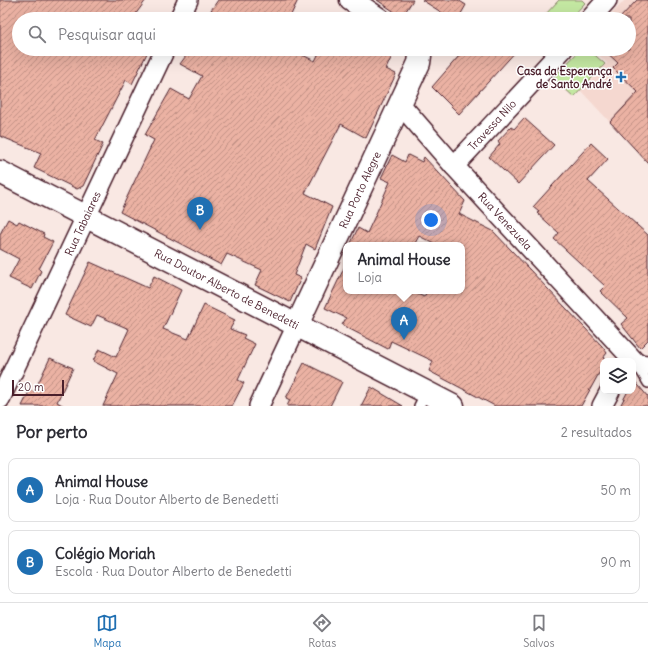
<!DOCTYPE html>
<html lang="pt">
<meta charset="utf-8">
<style>
body{margin:0;font-family:Delius,sans-serif;background:#f2f2f3;color:#2b2b33}
.controls{position:absolute;right:12px;bottom:12px;display:grid;overflow:hidden;border-radius:8px;box-shadow:0 4px 16px #0002}
.controls button{width:36px;height:36px;display:grid;place-items:center;padding:0;border:0;border-bottom:1px solid #e1e1e2;background:#fff;color:#2b2b33;font:20px sans-serif}
.scale{position:absolute;left:12px;bottom:10px;width:52px;box-sizing:border-box;padding-left:4px;border:2px solid #4a1f2b;border-top:0;font-size:11px;line-height:14px;white-space:nowrap;color:#4a1f2b;-webkit-text-stroke:3px #fff;paint-order:stroke}
.you{position:absolute;left:431px;top:220px;width:14px;height:14px;margin:-10px;border:3px solid #fff;border-radius:50%;background:#1a73e8;box-shadow:0 0 0 6px #1a73e833}
.badge{display:grid;place-items:center;width:26px;height:26px;border-radius:50%;background:#1f6fb2;color:#fff;font-size:13px;font-weight:700}
.pin{position:absolute;translate:-50% -33px;filter:drop-shadow(0 1px 2px #0008)}
.pin::after{content:'';position:absolute;top:21px;width:14px;height:12px;background:inherit;clip-path:polygon(0 0,100% 0,50% 100%)}
.popup{position:absolute;left:343px;top:242px;width:122px;height:52px;box-sizing:border-box;display:grid;place-content:center;border-radius:8px;background:#fff;filter:drop-shadow(0 1px 3px #0005);font-size:13px;white-space:nowrap;color:#7c7c81}
.popup b{font-size:15px;color:#2b2b33}
.popup::after{content:'';position:absolute;left:50%;top:100%;margin-left:-8px;border:8px solid transparent;border-top-color:#fff}
.list{margin:0;padding:0;list-style:none}
h2{display:flex;justify-content:space-between;align-items:center;height:52px;margin:0;padding:0 16px;font-size:17px}
h2 small{font-size:13px;font-weight:400;color:#7c7c81}
.list li{display:grid;grid-template-columns:26px 1fr auto;gap:12px;align-items:center;box-sizing:border-box;height:64px;margin:0 8px 8px;padding:0 8px;border:1px solid #e1e1e2;border-radius:8px}
.list b{display:block;font-size:15px;white-space:nowrap}
.list p{margin:0;font-size:13px;white-space:nowrap;color:#7c7c81}
.list em{font-size:13px;font-style:normal;color:#7c7c81}
.icon{flex:none;width:22px;height:22px;fill:none;stroke:currentColor;stroke-width:2;stroke-linecap:round;stroke-linejoin:round}
.map{position:relative;flex:none;width:648px;height:406px;overflow:hidden}
.search{position:absolute;background:#fff;box-shadow:0 4px 16px #0002;left:12px;right:12px;top:12px;height:44px;display:flex;align-items:center;gap:10px;box-sizing:border-box;padding:0 14px;border-radius:22px;color:#7c7c81;font-size:15px}
.sheet{height:196px;background:#fff}
nav{display:flex;justify-content:space-around;align-items:center;box-sizing:border-box;height:56px;border-top:1px solid #e1e1e2;background:#fff;font-size:11px;color:#7c7c81}
nav a{display:grid;justify-items:center;gap:2px}
nav .on{color:#1f6fb2}
.map>svg:first-child{display:block}
</style>
<div class="map">
<svg width="648" height="406" viewBox="0 0 648 406">
<defs>
<pattern id="building-hatch" width="6" height="6" patternUnits="userSpaceOnUse"><rect width="6" height="6" fill="#ebb2a3"/><path d="M-1 1l2-2M0 6l6-6M5 7l2-2" fill="none" stroke="#c09085"/></pattern>
</defs>
<rect width="100%" height="100%" fill="#f9e8e3"/>
<filter id="ink" filterUnits="userSpaceOnUse"><feTurbulence type="fractalNoise" baseFrequency=".025" numOctaves="2"/><feDisplacementMap in="SourceGraphic" scale="8" xChannelSelector="R" yChannelSelector="G"/><feConvolveMatrix kernelMatrix="1 2 1 2 8 2 1 2 1" color-interpolation-filters="sRGB"/></filter>
<g filter="url(#ink)">
<path fill="#f5d8d0" d="M 625,0 L 648,0 L 648,163 L 581,91 L 607,63 L 592,49 L 629,49 L 629,19 L 607,19 Z"/>
<path fill="#c4e8a2" stroke="#878466" d="M 559,0 L 582,0 L 585,3 L 570,19 L 544,19 L 543,17 Z
M 581,49 L 588,49 L 605,64 L 574,97 L 553,78 Z"/>
<path fill="url(#building-hatch)" stroke="#4a1f2b" d="M 0,0 L 146,0 L 132,19 L 19,19 L 19,49 L 149,49 L 132,84 L 126,80 L 95,140 L 103,144 L 83,186 L 77,189 L 34,168 L 41,153 L 0,136 Z
M 218,0 L 298,0 L 289,19 L 205,19 Z
M 377,0 L 413,0 L 402,17 Z
M 422,0 L 458,0 L 466,5 L 458,19 L 452,19 Z
M 637,0 L 648,0 L 648,163 L 610,122 L 638,92 L 613,68 L 618,63 L 603,49 L 629,49 L 629,19 L 619,19 Z
M 191,49 L 290,49 L 315,61 L 321,49 L 378,49 L 392,56 L 386,69 L 396,74 L 366,138 L 341,124 L 305,193 L 332,207 L 315,249 L 306,244 L 294,275 L 301,278 L 290,302 L 255,285 L 262,270 L 227,254 L 221,265 L 120,212 L 154,140 L 145,135 L 171,89 L 189,99 L 202,76 L 180,64 Z
M 465,49 L 518,49 L 459,114 L 432,87 Z
M 524,118 L 554,145 L 518,184 L 489,157 L 500,144 L 498,141 L 511,127 L 514,129 Z
M 591,143 L 608,159 L 588,181 L 648,235 L 648,340 L 640,348 L 621,324 L 628,318 L 600,291 L 605,286 L 554,239 L 559,233 L 537,213 L 539,212 L 533,207 Z
M 392,155 L 405,162 L 408,155 L 422,162 L 424,157 L 465,201 L 459,214 L 493,231 L 602,346 L 607,353 L 603,358 L 606,360 L 603,361 L 603,366 L 581,406 L 495,406 L 429,371 L 433,361 L 391,341 L 388,349 L 342,325 L 346,318 L 325,308 L 346,264 L 346,291 L 411,291 L 424,297 L 427,291 L 462,291 L 462,245 L 437,245 L 419,236 L 414,245 L 350,245 L 358,228 L 367,233 L 374,218 L 390,182 L 381,178 Z
M 8,219 L 17,224 L 19,221 L 44,234 L 43,237 L 53,242 L 39,269 L 41,271 L 32,289 L 9,278 L 19,259 L 0,249 L 0,234 Z
M 90,262 L 148,288 L 154,276 L 181,290 L 163,329 L 188,339 L 204,305 L 235,320 L 230,329 L 245,335 L 243,338 L 255,344 L 238,380 L 244,383 L 232,406 L 103,406 L 118,374 L 93,361 L 99,349 L 116,357 L 129,329 L 97,315 L 91,327 L 65,315 Z
M 50,358 L 73,368 L 57,402 L 64,406 L 22,406 L 30,390 L 34,392 Z
M 304,363 L 342,382 L 330,406 L 287,406 L 290,400 L 286,398 Z
M 634,380 L 648,397 L 648,406 L 620,406 L 628,391 L 633,391 Z
M 371,387 L 403,406 L 361,406 Z"/>
<g fill="none" stroke-linecap="round" stroke-linejoin="round">
<g stroke="#4a1f2b" stroke-width="12">
<path id="lane" d="M 637,364 L 648,383
M 419,406 L 426,392"/>
</g>
<g stroke="#4a1f2b" stroke-width="22">
<g id="street">
<path d="M 179,19 L 188,0"/>
<path d="M 590,19 L 607,0"/>
<path id="s1" d="M 401,105 L 454,166 L 637,364 L 648,365"/>
<path id="s2" d="M 454,166 L 563,49"/>
<path id="s3" d="M 0,399 L 165,49"/>
<path d="M 259,406 L 297,325"/>
<path d="M 602,406 L 610,391"/>
</g>
</g>
<g stroke="#4a1f2b" stroke-width="25">
<g id="secondary">
<path d="M 351,0 L 379,19"/>
<path id="s4" d="M 0,172 L 453,406"/>
<path id="s5" d="M 297,325 L 419,63 L 420,56 L 418,49"/>
</g>
</g>
<use href="#lane" stroke="#fff" stroke-width="9"/>
<use href="#street" stroke="#fff" stroke-width="19"/>
<use href="#secondary" stroke="#fff" stroke-width="22"/>
</g>
</g>
<path fill="#1f6fb2" stroke="#fff" stroke-width="1.5" d="M619 71h4v4h4v4h-4v4h-4v-4h-4v-4h4z"/>
<g text-anchor="middle" dominant-baseline="central" stroke-width="3" stroke-linejoin="round" paint-order="stroke">
<g font-size="11" font-weight="bold" fill="#4a1f2b" stroke="#fff" text-anchor="end">
<text x="612" y="71">Casa da Esperança<tspan x="612" dy="13">de Santo André</tspan></text>
</g>
<g font-size="11" fill="#4a1f2b" stroke="#fff">
<text stroke="none"><textPath href="#s2" startOffset="56">Travessa Nilo</textPath></text>
<text stroke="none"><textPath href="#s5" startOffset="149">Rua Porto Alegre</textPath></text>
<text stroke="none"><textPath href="#s1" startOffset="156">Rua Venezuela</textPath></text>
<text stroke="none"><textPath href="#s3" startOffset="194">Rua Tabaiares</textPath></text>
<text stroke="none"><textPath href="#s4" startOffset="255">Rua Doutor Alberto de Benedetti</textPath></text>
</g>
</g>
</svg>
<div class="controls">
<button><svg class="icon" aria-label="layers" viewBox="0 0 24 24"><path d="M12 4l9 5-9 5-9-5zM3 14l9 5 9-5"/></svg></button>
</div>
<div class="scale">20 m</div>
<div class="you"></div>
<div class="pin badge" style="left:404px;top:340px">A</div>
<div class="popup"><b>Animal House</b>Loja</div>
<div class="pin badge" style="left:200px;top:230px">B</div>
<div class="search"><svg class="icon" aria-label="search" viewBox="0 0 24 24"><circle cx="10" cy="10" r="6"/><path d="M15 15l6 6"/></svg>Pesquisar aqui</div>
</div>
<section class="sheet">
<h2>Por perto<small>2 resultados</small></h2>
<ul class="list">
<li><span class="badge">A</span><div><b>Animal House</b><p>Loja · Rua Doutor Alberto de Benedetti</p></div><em>50 m</em></li>
<li><span class="badge">B</span><div><b>Colégio Moriah</b><p>Escola · Rua Doutor Alberto de Benedetti</p></div><em>90 m</em></li>
</ul>
</section>
<nav>
<a class="on"><svg class="icon" aria-label="map" viewBox="0 0 24 24"><path d="M3 6l6-2 6 2 6-2v14l-6 2-6-2-6 2zM9 4v14M15 6v14"/></svg>Mapa</a>
<a><svg class="icon" aria-label="directions" viewBox="0 0 24 24"><path d="M12 3l9 9-9 9-9-9zM9 14v-3h6M13 9l2 2-2 2"/></svg>Rotas</a>
<a><svg class="icon" aria-label="saved" viewBox="0 0 24 24"><path d="M7 4h10v16l-5-4-5 4z"/></svg>Salvos</a>
</nav>
